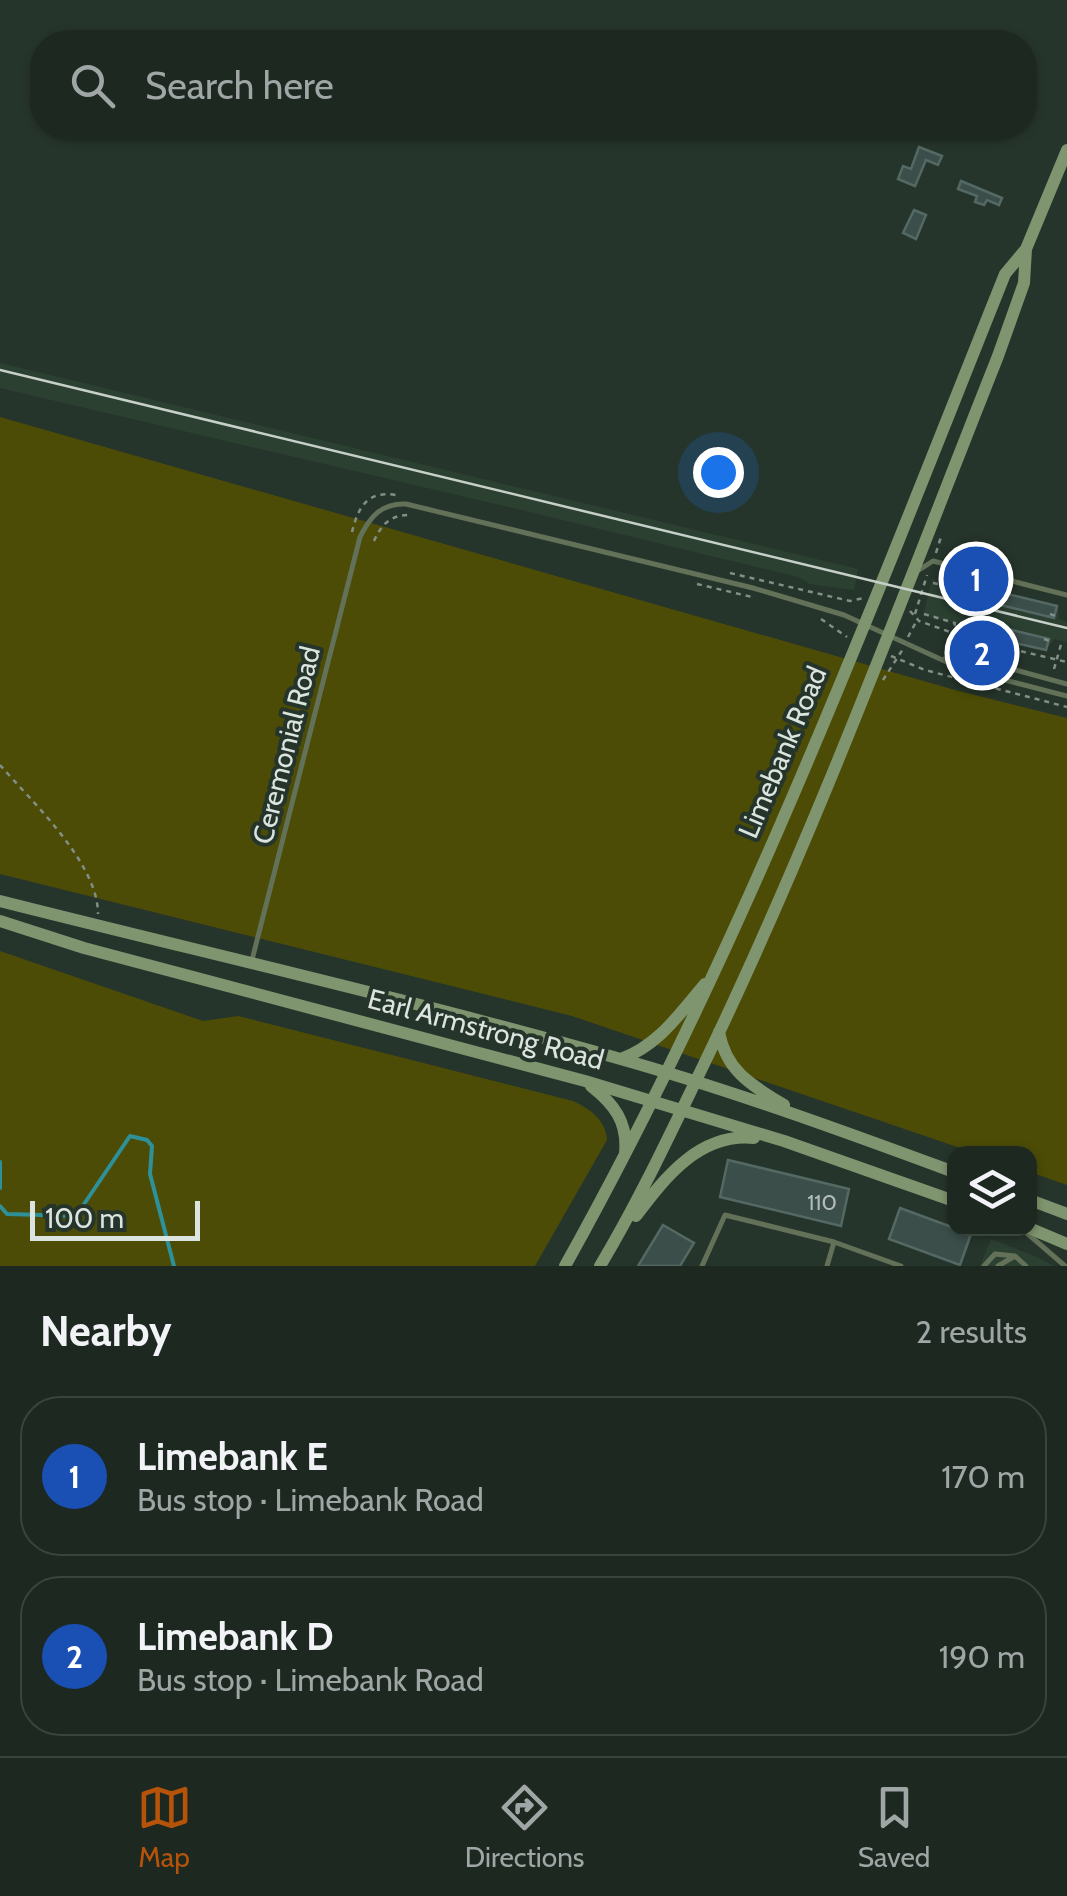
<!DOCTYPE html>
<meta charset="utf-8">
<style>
body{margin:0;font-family:Cabin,sans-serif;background:#253029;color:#f1f3f6}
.controls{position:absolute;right:30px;bottom:30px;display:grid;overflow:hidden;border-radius:20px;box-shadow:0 2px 8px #0004}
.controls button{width:90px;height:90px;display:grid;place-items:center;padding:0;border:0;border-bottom:2px solid #3a443e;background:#1c2820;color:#f1f3f6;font:50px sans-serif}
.scale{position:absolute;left:30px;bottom:25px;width:170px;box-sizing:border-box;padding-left:10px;border:5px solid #dbe4de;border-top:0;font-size:28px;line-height:35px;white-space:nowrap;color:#dbe4de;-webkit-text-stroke:8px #26352b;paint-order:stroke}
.you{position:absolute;left:718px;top:472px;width:35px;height:35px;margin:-25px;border:8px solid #fff;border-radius:50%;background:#1a73e8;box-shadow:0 0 0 15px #1a73e833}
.badge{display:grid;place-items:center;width:65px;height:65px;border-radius:50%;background:#b45309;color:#fff;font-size:32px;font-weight:700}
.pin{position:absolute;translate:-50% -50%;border:5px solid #fff;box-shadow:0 2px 10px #0006}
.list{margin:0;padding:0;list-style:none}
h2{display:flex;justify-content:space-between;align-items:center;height:130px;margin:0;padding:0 40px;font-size:42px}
h2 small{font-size:32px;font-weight:400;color:#a0a6a5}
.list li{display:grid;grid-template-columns:65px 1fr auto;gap:30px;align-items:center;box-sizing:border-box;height:160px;margin:0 20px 20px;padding:0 20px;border:2px solid #3a443e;border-radius:40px}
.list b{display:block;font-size:38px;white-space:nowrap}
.list p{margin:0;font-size:32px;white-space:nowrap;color:#a0a6a5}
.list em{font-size:32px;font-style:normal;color:#a0a6a5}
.icon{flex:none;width:55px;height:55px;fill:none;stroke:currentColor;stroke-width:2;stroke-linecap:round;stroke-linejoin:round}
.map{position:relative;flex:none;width:1067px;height:1266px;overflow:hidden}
.search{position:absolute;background:#1c2820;box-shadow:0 2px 8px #0004;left:30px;right:30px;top:30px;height:110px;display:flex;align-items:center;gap:25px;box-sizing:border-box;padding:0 35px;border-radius:40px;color:#a0a6a5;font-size:38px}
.sheet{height:490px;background:#1c2820}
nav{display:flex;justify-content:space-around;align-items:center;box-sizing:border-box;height:140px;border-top:2px solid #3a443e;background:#1c2820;font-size:28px;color:#a0a6a5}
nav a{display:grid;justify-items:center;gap:5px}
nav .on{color:#b45309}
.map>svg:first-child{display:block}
</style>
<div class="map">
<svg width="1067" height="1266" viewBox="0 0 1067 1266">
<rect width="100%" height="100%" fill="#26352b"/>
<path fill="#2c4032" d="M 0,363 L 858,569 L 854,590 L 810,584 L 798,577 L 513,508 L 0,388 Z
M 932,579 L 993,598 L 995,591 L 1058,606 L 1059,619 L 1067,622 L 1067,642 L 1054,639 L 1046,650 L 984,636 L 985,629 L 923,616 Z
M 991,1239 L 1039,1258 L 1054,1266 L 980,1266 Z"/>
<path fill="#4c4c07" d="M 0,417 L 955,690 L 1067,718 L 1067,1185 L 1030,1172 L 1030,1154 L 975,1153 L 572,1016 L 0,874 Z
M 0,951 L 203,1021 L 238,1016 L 573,1101 C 590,1109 606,1120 607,1140 L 535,1266 L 0,1266 Z"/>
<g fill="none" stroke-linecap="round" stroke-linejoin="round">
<path stroke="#2e9199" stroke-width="4" d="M 0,1162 L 0,1188
M 0,1206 L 7,1214 L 76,1216 L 130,1136 L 147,1140 L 152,1146 L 150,1174 L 174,1266"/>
</g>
<path fill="#3b4e4a" stroke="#546864" stroke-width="2.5" d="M 919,147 L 942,156 L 938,165 L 926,160 L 915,186 L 898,179 L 903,166 L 911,169 Z
M 961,181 L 1002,198 L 999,205 L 987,200 L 984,205 L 975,202 L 977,196 L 958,189 Z
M 914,210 L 926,215 L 916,239 L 903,233 Z
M 995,591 L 1057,606 L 1054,618 L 992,603 Z
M 987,624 L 1049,639 L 1046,650 L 984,636 Z
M 728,1160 L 849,1189 L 841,1226 L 720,1197 Z
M 900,1208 L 971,1234 L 960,1265 L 889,1239 Z
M 663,1225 L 694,1243 L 680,1266 L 638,1266 Z"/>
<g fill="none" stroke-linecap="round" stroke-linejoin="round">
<path stroke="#828e86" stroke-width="2.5" stroke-dasharray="5 5" stroke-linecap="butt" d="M 352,532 C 358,507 368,490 396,495
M 374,541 C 382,523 392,514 412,515
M 936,553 L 941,537
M 730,573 L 850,601 L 864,598
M 933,583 L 959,588 L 961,579
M 697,584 L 752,597
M 985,596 L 987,586
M 910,611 L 919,621 L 973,640 L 1067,662
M 915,614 L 927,575
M 924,614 L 955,623 L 951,641
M 1050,614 L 1056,616
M 821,619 L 847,637
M 908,637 L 916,622
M 1044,639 L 1050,641
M 972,647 L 977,626
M 891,656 L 925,670 L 1067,707
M 1054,669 L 1062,641
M 883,680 L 903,649
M 0,765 C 33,803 98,863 98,914"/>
<path stroke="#637159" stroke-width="5" d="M 919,570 L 933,561 L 1067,595
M 944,659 L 968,657 L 1067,684
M 252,960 L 360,537 C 370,517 381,503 406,504 L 753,588 L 844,615 L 962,669 L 1067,696
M 1021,1228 L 1065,1266
M 702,1266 L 725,1215 L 834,1242
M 827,1266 L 834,1242 L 901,1266
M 984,1266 L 995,1254 L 1015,1256
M 998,1266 L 1015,1256 L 1026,1266"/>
<path stroke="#7f956f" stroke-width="12" d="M 0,901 C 206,953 413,1000 617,1058 C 731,1090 843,1131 954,1172
M 0,921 L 84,948 L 585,1081 L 784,1141 L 954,1201
M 719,1032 C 726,1071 751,1085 784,1105
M 621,1059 C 659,1045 680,1013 705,984
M 591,1086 C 614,1104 628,1122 625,1153
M 1030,1200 L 1067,1214
M 636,1216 C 666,1176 700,1133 754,1138
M 1029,1228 L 1067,1244
M 565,1266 C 741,951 871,609 1005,274 L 1026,249 L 1067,150
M 600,1266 C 639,1201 671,1132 704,1064 C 815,834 904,593 998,356 L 1024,283 L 1026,249"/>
<path stroke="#c6d0c9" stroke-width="2.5" d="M 0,370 L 1067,628"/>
</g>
<g text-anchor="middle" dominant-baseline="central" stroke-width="8" stroke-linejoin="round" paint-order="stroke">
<g font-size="22" fill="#b3beb9">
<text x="822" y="1202">110</text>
</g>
<g font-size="28" fill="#dbe4de" stroke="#26352b">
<text transform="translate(286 745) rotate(-76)">Ceremonial Road</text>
<text transform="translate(782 752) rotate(-67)">Limebank Road</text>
<text transform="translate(486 1029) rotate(15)">Earl Armstrong Road</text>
</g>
</g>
</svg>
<div class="controls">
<button><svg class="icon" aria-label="layers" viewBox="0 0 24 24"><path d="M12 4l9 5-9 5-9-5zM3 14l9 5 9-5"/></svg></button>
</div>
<div class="scale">100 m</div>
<div class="you"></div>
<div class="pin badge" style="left:976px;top:579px;background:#1a4fb4">1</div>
<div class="pin badge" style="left:982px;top:653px;background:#1a4fb4">2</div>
<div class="search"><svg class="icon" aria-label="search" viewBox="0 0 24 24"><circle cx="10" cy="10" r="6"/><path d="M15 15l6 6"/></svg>Search here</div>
</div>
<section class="sheet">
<h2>Nearby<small>2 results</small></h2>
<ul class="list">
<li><span class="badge" style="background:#1a4fb4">1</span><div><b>Limebank E</b><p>Bus stop · Limebank Road</p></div><em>170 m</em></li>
<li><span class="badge" style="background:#1a4fb4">2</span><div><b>Limebank D</b><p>Bus stop · Limebank Road</p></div><em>190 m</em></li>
</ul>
</section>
<nav>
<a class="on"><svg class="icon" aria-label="map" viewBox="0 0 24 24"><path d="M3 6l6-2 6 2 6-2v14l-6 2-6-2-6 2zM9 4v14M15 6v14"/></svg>Map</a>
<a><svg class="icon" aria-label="directions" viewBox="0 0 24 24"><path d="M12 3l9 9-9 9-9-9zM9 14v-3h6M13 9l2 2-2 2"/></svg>Directions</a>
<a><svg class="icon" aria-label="saved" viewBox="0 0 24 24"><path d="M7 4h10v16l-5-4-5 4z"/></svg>Saved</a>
</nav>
